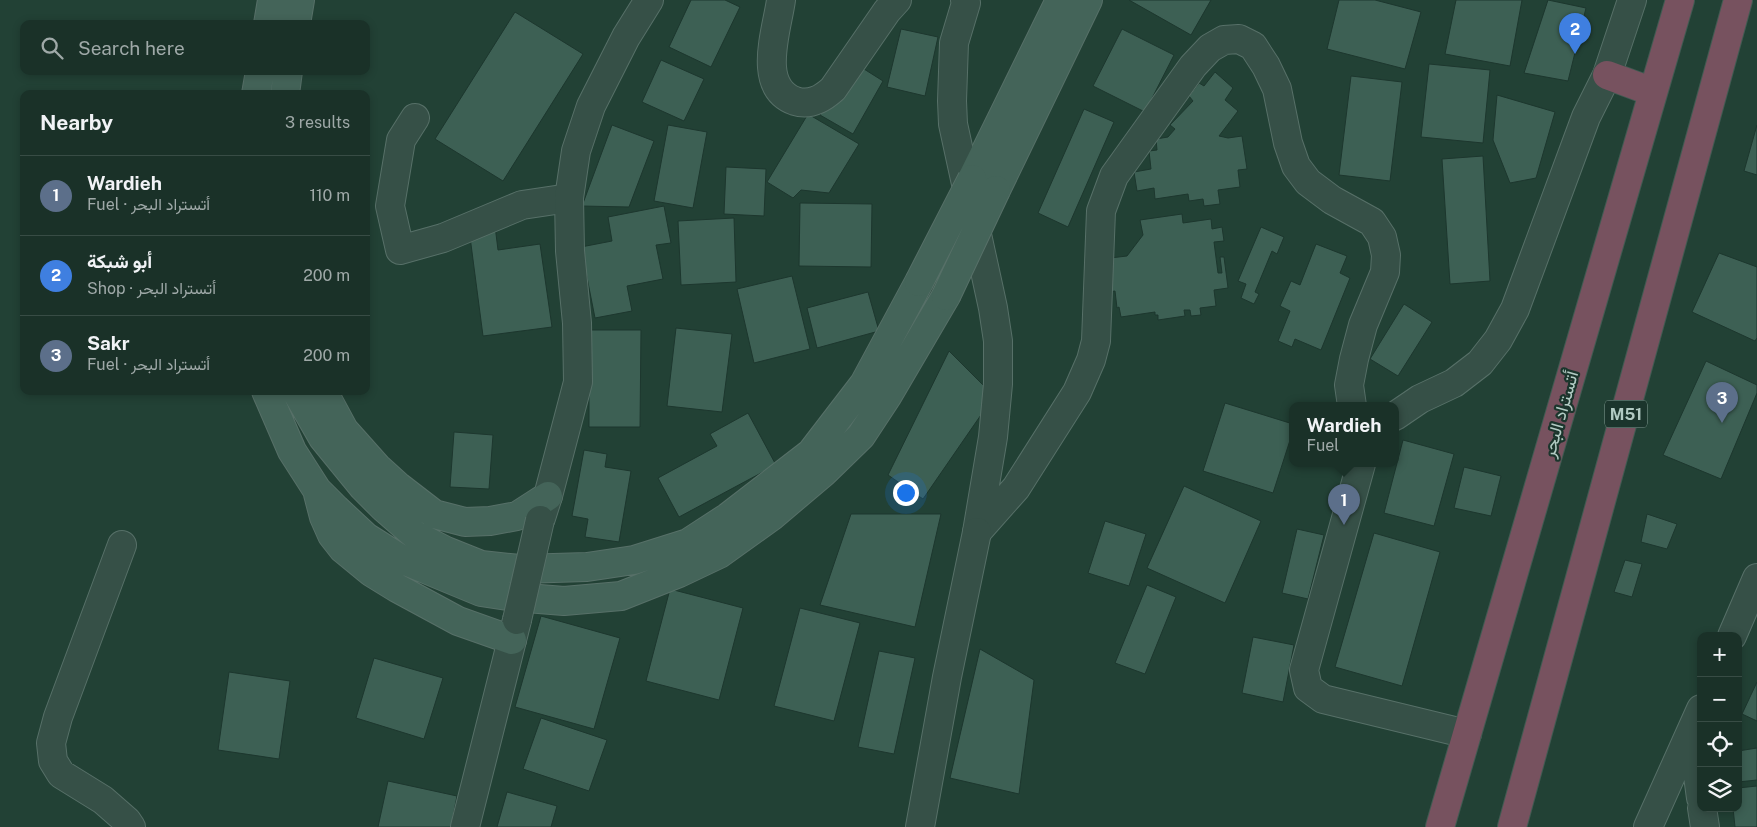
<!DOCTYPE html>
<meta charset="utf-8">
<style>
body{margin:0;font-family:"Public Sans",Vazirmatn,sans-serif;background:#233930;color:#f1f3f6}
.controls{position:absolute;right:15px;bottom:15px;display:grid;overflow:hidden;border-radius:10px;box-shadow:0 2px 8px #0003}
.controls button{width:45px;height:45px;display:grid;place-items:center;padding:0;border:0;border-bottom:1px solid #384c45;background:#1a3128;color:#f1f3f6;font:25px sans-serif}
.you{position:absolute;left:905px;top:492px;width:18px;height:18px;margin:-12px;border:4px solid #fff;border-radius:50%;background:#1a73e8;box-shadow:0 0 0 8px #1a73e833}
.badge{display:grid;place-items:center;width:32px;height:32px;border-radius:50%;background:#83ffd5;color:#fff;font-size:16px;font-weight:700}
.pin{position:absolute;translate:-50% -41px;filter:drop-shadow(0 1px 2px #0008)}
.pin::after{content:'';position:absolute;top:26px;width:18px;height:15px;background:inherit;clip-path:polygon(0 0,100% 0,50% 100%)}
.popup{position:absolute;left:1289px;top:402px;width:110px;height:65px;box-sizing:border-box;display:grid;place-content:center;border-radius:10px;background:#1a3128;filter:drop-shadow(0 1px 4px #0005);font-size:16px;white-space:nowrap;color:#9fa9a8}
.popup b{font-size:19px;color:#f1f3f6}
.popup::after{content:'';position:absolute;left:50%;top:100%;margin-left:-10px;border:10px solid transparent;border-top-color:#1a3128}
.list{margin:0;padding:0;list-style:none}
h2{display:flex;justify-content:space-between;align-items:center;height:65px;margin:0;padding:0 20px;font-size:21px}
h2 small{font-size:16px;font-weight:400;color:#9fa9a8}
.list li{display:grid;grid-template-columns:32px 1fr auto;gap:15px;align-items:center;box-sizing:border-box;height:80px;padding:0 20px;border-top:1px solid #384c45}
.list b{display:block;font-size:19px;white-space:nowrap}
.list p{margin:0;font-size:16px;white-space:nowrap;color:#9fa9a8}
.list em{font-size:16px;font-style:normal;color:#9fa9a8}
.icon{flex:none;width:28px;height:28px;fill:none;stroke:currentColor;stroke-width:2;stroke-linecap:round;stroke-linejoin:round}
.map{position:relative;flex:none;width:1757px;height:827px;overflow:hidden}
.search{position:absolute;background:#1a3128;box-shadow:0 2px 8px #0003;left:20px;top:20px;width:350px;height:55px;display:flex;align-items:center;gap:12px;box-sizing:border-box;padding:0 18px;border-radius:10px;color:#9fa9a8;font-size:19px}
.panel{position:absolute;background:#1a3128;box-shadow:0 2px 8px #0003;left:20px;top:90px;width:350px;height:305px;border-radius:10px}
.map>svg:first-child{display:block}
</style>
<div class="map">
<svg width="1757" height="827" viewBox="0 0 1757 827">
<rect width="100%" height="100%" fill="#224135"/>
<path fill="#3d6054" stroke="#1d372e" d="M 691,0 L 725,0 L 740,7 L 711,67 L 669,47 Z
M 1129,0 L 1211,0 L 1191,35 Z
M 1339,0 L 1375,0 L 1421,12 L 1405,69 L 1327,49 Z
M 1456,0 L 1522,0 L 1510,66 L 1445,54 Z
M 1548,0 L 1586,8 L 1568,81 L 1524,73 Z
M 515,12 L 583,54 L 503,181 L 435,139 Z
M 901,29 L 938,37 L 925,96 L 887,87 Z
M 1122,29 L 1174,55 L 1145,112 L 1093,86 Z
M 661,60 L 704,79 L 684,121 L 642,102 Z
M 1429,64 L 1490,70 L 1483,143 L 1421,137 Z
M 864,69 L 883,81 L 853,134 L 820,115 Z
M 1215,72 L 1233,88 L 1225,100 L 1238,111 L 1219,136 L 1228,138 L 1242,136 L 1247,169 L 1238,170 L 1240,187 L 1218,190 L 1220,204 L 1204,206 L 1203,199 L 1189,201 L 1188,194 L 1155,199 L 1154,188 L 1137,191 L 1134,172 L 1151,169 L 1149,151 L 1157,150 L 1156,139 L 1168,137 L 1175,129 L 1170,125 L 1193,101 L 1189,96 L 1199,83 L 1204,86 Z
M 1351,76 L 1402,82 L 1390,181 L 1339,175 Z
M 1497,95 L 1555,112 L 1536,178 L 1510,183 L 1493,140 Z
M 1084,109 L 1114,122 L 1068,227 L 1038,213 Z
M 808,114 L 859,144 L 829,193 L 801,190 L 793,198 L 767,182 Z
M 612,125 L 654,141 L 629,207 L 582,206 Z
M 668,125 L 707,132 L 693,208 L 654,201 Z
M 1757,125 L 1757,175 L 1744,171 Z
M 1483,156 L 1490,281 L 1450,284 L 1442,159 Z
M 726,167 L 766,169 L 764,216 L 724,214 Z
M 800,203 L 872,204 L 871,267 L 799,266 Z
M 664,206 L 671,243 L 656,245 L 663,279 L 627,286 L 632,311 L 595,318 L 581,247 L 612,241 L 608,217 Z
M 1182,214 L 1183,223 L 1211,219 L 1212,229 L 1222,227 L 1224,241 L 1214,242 L 1218,273 L 1222,273 L 1220,257 L 1224,257 L 1228,288 L 1214,290 L 1216,306 L 1200,308 L 1201,315 L 1191,316 L 1190,310 L 1184,310 L 1185,316 L 1158,320 L 1158,315 L 1155,315 L 1155,312 L 1121,317 L 1119,307 L 1117,308 L 1115,291 L 1109,292 L 1110,258 L 1127,256 L 1143,235 L 1140,220 Z
M 734,218 L 736,282 L 681,285 L 678,221 Z
M 495,226 L 498,250 L 540,244 L 552,327 L 483,336 L 469,229 Z
M 1261,227 L 1284,237 L 1277,254 L 1272,251 L 1255,292 L 1259,294 L 1254,304 L 1241,298 L 1246,284 L 1238,281 Z
M 1316,244 L 1347,256 L 1340,273 L 1350,278 L 1321,350 L 1295,339 L 1292,347 L 1278,341 L 1290,311 L 1280,306 L 1291,281 L 1300,285 Z
M 1719,253 L 1757,267 L 1757,338 L 1755,341 L 1692,312 Z
M 792,276 L 810,349 L 754,363 L 737,289 Z
M 868,292 L 879,331 L 817,348 L 807,308 Z
M 1404,304 L 1432,322 L 1398,376 L 1370,359 Z
M 676,328 L 732,334 L 722,412 L 667,406 Z
M 589,330 L 641,330 L 640,427 L 589,427 Z
M 949,351 L 994,396 L 923,499 L 888,475 Z
M 1706,361 L 1757,385 L 1757,393 L 1721,479 L 1663,455 Z
M 1225,403 L 1293,424 L 1293,431 L 1273,493 L 1203,471 Z
M 748,413 L 776,465 L 679,517 L 658,478 L 717,446 L 710,434 Z
M 454,432 L 493,435 L 489,489 L 450,487 Z
M 1403,440 L 1454,454 L 1434,526 L 1384,513 Z
M 584,450 L 607,454 L 605,467 L 631,471 L 619,542 L 585,537 L 588,519 L 572,516 Z
M 1464,467 L 1501,476 L 1491,516 L 1454,508 Z
M 1184,486 L 1261,521 L 1225,603 L 1147,568 Z
M 851,514 L 941,514 L 915,627 L 820,605 Z
M 1647,514 L 1677,524 L 1667,549 L 1641,542 Z
M 1105,521 L 1146,534 L 1129,586 L 1088,573 Z
M 1297,529 L 1324,535 L 1308,599 L 1282,593 Z
M 1374,533 L 1440,552 L 1402,686 L 1335,667 Z
M 1625,560 L 1642,564 L 1632,597 L 1614,592 Z
M 1147,585 L 1176,597 L 1145,674 L 1115,663 Z
M 670,589 L 743,608 L 719,700 L 646,681 Z
M 800,608 L 860,623 L 834,721 L 774,706 Z
M 541,616 L 620,638 L 594,729 L 515,707 Z
M 1253,637 L 1294,645 L 1283,702 L 1242,693 Z
M 980,649 L 1034,680 L 1019,794 L 950,778 Z
M 879,651 L 915,658 L 894,754 L 858,747 Z
M 374,658 L 443,678 L 424,739 L 356,718 Z
M 229,672 L 290,681 L 279,759 L 218,750 Z
M 1757,682 L 1757,721 L 1742,714 Z
M 541,718 L 607,740 L 589,791 L 523,769 Z
M 1757,748 L 1757,780 L 1738,782 L 1738,751 Z
M 388,781 L 457,796 L 451,827 L 378,827 Z
M 1757,786 L 1757,827 L 1735,827 L 1733,808 L 1738,808 L 1738,788 Z
M 507,792 L 557,806 L 551,827 L 497,827 Z"/>
<g fill="none" stroke-linecap="round" stroke-linejoin="round">
<g stroke="#577068" stroke-width="30">
<path id="minor" d="M 781,0 C 777,30 756,87 795,101 C 810,106 822,99 833,89 L 887,11 L 897,0
M 965,0 L 966,3 L 954,43 L 952,101 L 953,124 L 993,308 L 998,341 L 998,384 L 993,437 L 977,532
M 415,118 L 401,140 L 390,206 L 400,250 L 443,238 L 522,205 L 569,198
M 1395,416 L 1420,399 L 1454,383 L 1480,363 L 1498,340 L 1515,309 L 1586,117 L 1607,75 L 1632,0
M 1361,464 L 1304,670 L 1308,688 L 1323,699 L 1467,734
M 977,532 L 1016,488 L 1077,392 L 1091,360 L 1096,341 L 1101,211 L 1114,176 L 1193,66 L 1210,48 L 1224,40 L 1239,39 L 1253,46 L 1266,66 L 1277,89 L 1288,143 L 1296,166 L 1308,182 L 1332,200 L 1372,222 L 1382,237 L 1386,255 L 1385,272 L 1363,325 L 1354,359 L 1349,385 L 1352,406
M 122,545 L 58,717 L 51,743 L 53,761 L 61,774 L 103,800 L 127,821 L 131,827"/>
</g>
<g stroke="#577068" stroke-width="30">
<path id="tertiary" d="M 541,518 L 548,496 L 578,382 L 577,323 L 570,251 L 569,198 L 576,151 L 591,106 L 626,37 L 649,0
M 1732,636 L 1757,578
M 1692,731 L 1701,798
M 1702,808 L 1705,827
M 465,827 L 517,620
M 920,827 L 947,677 L 977,532
M 1648,827 L 1701,709"/>
</g>
<g stroke="#577068" stroke-width="30">
<path id="secondary" d="M 268,24 L 272,0
M 296,24 L 300,0
M 256,94 L 260,71
M 285,94 L 288,71
M 972,179 L 1060,0
M 996,190 L 1088,0
M 266,391 L 292,451 L 317,490 L 336,509 L 366,537 L 401,559 L 481,592 L 514,597 L 564,601 L 621,596 L 679,573 L 719,554 L 772,516 L 824,472 L 861,436 L 888,395 L 946,296
M 296,391 L 323,438 L 363,487 L 384,508 L 415,535 L 446,551 L 481,565 L 520,569 L 587,567 L 634,560 L 688,543 L 728,517 L 811,453 L 864,384 L 919,282
M 323,391 L 344,430 L 377,467 L 399,487 L 434,514 L 465,522 L 490,521 L 517,516 L 548,496
M 318,494 L 324,517 L 332,535 L 343,549 L 371,572 L 397,588 L 458,621 L 512,640"/>
</g>
<g stroke="#415b52" stroke-width="30">
<path id="motorway" d="M 1607,75 L 1653,92
M 1440,827 L 1680,0
M 1512,827 L 1738,0"/>
</g>
<use href="#minor" stroke="#365047" stroke-width="28"/>
<use href="#tertiary" stroke="#365047" stroke-width="28"/>
<use href="#secondary" stroke="#446459" stroke-width="28"/>
<use href="#motorway" stroke="#77525f" stroke-width="28"/>
<g stroke="#577068" stroke-width="30" stroke-linecap="butt">
<path id="tertiary-bridge" d="M 517,620 L 540,520"/>
</g>
<g stroke="#577068" stroke-width="30" stroke-linecap="butt">
<path id="secondary-bridge" d="M 919,282 L 972,179
M 946,296 L 996,190"/>
</g>
<use href="#tertiary-bridge" stroke="#365047" stroke-width="28"/>
<use href="#secondary-bridge" stroke="#446459" stroke-width="28"/>
</g>
<g text-anchor="middle" dominant-baseline="central" stroke-width="4.5" stroke-linejoin="round" paint-order="stroke">
<rect fill="#1b352c" stroke="#859e96" stroke-width="1" x="1605" y="400.5" width="42" height="27" rx="4"/>
<g font-size="16" font-weight="bold" fill="#b2cbc3">
<text x="1626" y="414">M51</text>
</g>
<g font-size="18" fill="#b2cbc3" stroke="#1b352c">
<text transform="translate(1560 414) rotate(-74)">أتستراد البحر</text>
</g>
</g>
</svg>
<div class="controls">
<button>+</button>
<button>−</button>
<button><svg class="icon" aria-label="locate" viewBox="0 0 24 24"><circle cx="12" cy="12" r="6"/><path d="M12 2v4M12 18v4M2 12h4M18 12h4"/></svg></button>
<button><svg class="icon" aria-label="layers" viewBox="0 0 24 24"><path d="M12 4l9 5-9 5-9-5zM3 14l9 5 9-5"/></svg></button>
</div>
<div class="you"></div>
<div class="pin badge" style="left:1344px;top:525px;background:#5c6f8a">1</div>
<div class="popup"><b>Wardieh</b>Fuel</div>
<div class="pin badge" style="left:1575px;top:54px;background:#3f7fe0">2</div>
<div class="pin badge" style="left:1722px;top:423px;background:#5c6f8a">3</div>
<div class="search"><svg class="icon" aria-label="search" viewBox="0 0 24 24"><circle cx="10" cy="10" r="6"/><path d="M15 15l6 6"/></svg>Search here</div>
<section class="panel">
<h2>Nearby<small>3 results</small></h2>
<ul class="list">
<li><span class="badge" style="background:#5c6f8a">1</span><div><b>Wardieh</b><p>Fuel · أتستراد البحر</p></div><em>110 m</em></li>
<li><span class="badge" style="background:#3f7fe0">2</span><div><b>أبو شبكة</b><p>Shop · أتستراد البحر</p></div><em>200 m</em></li>
<li><span class="badge" style="background:#5c6f8a">3</span><div><b>Sakr</b><p>Fuel · أتستراد البحر</p></div><em>200 m</em></li>
</ul>
</section>
</div>
